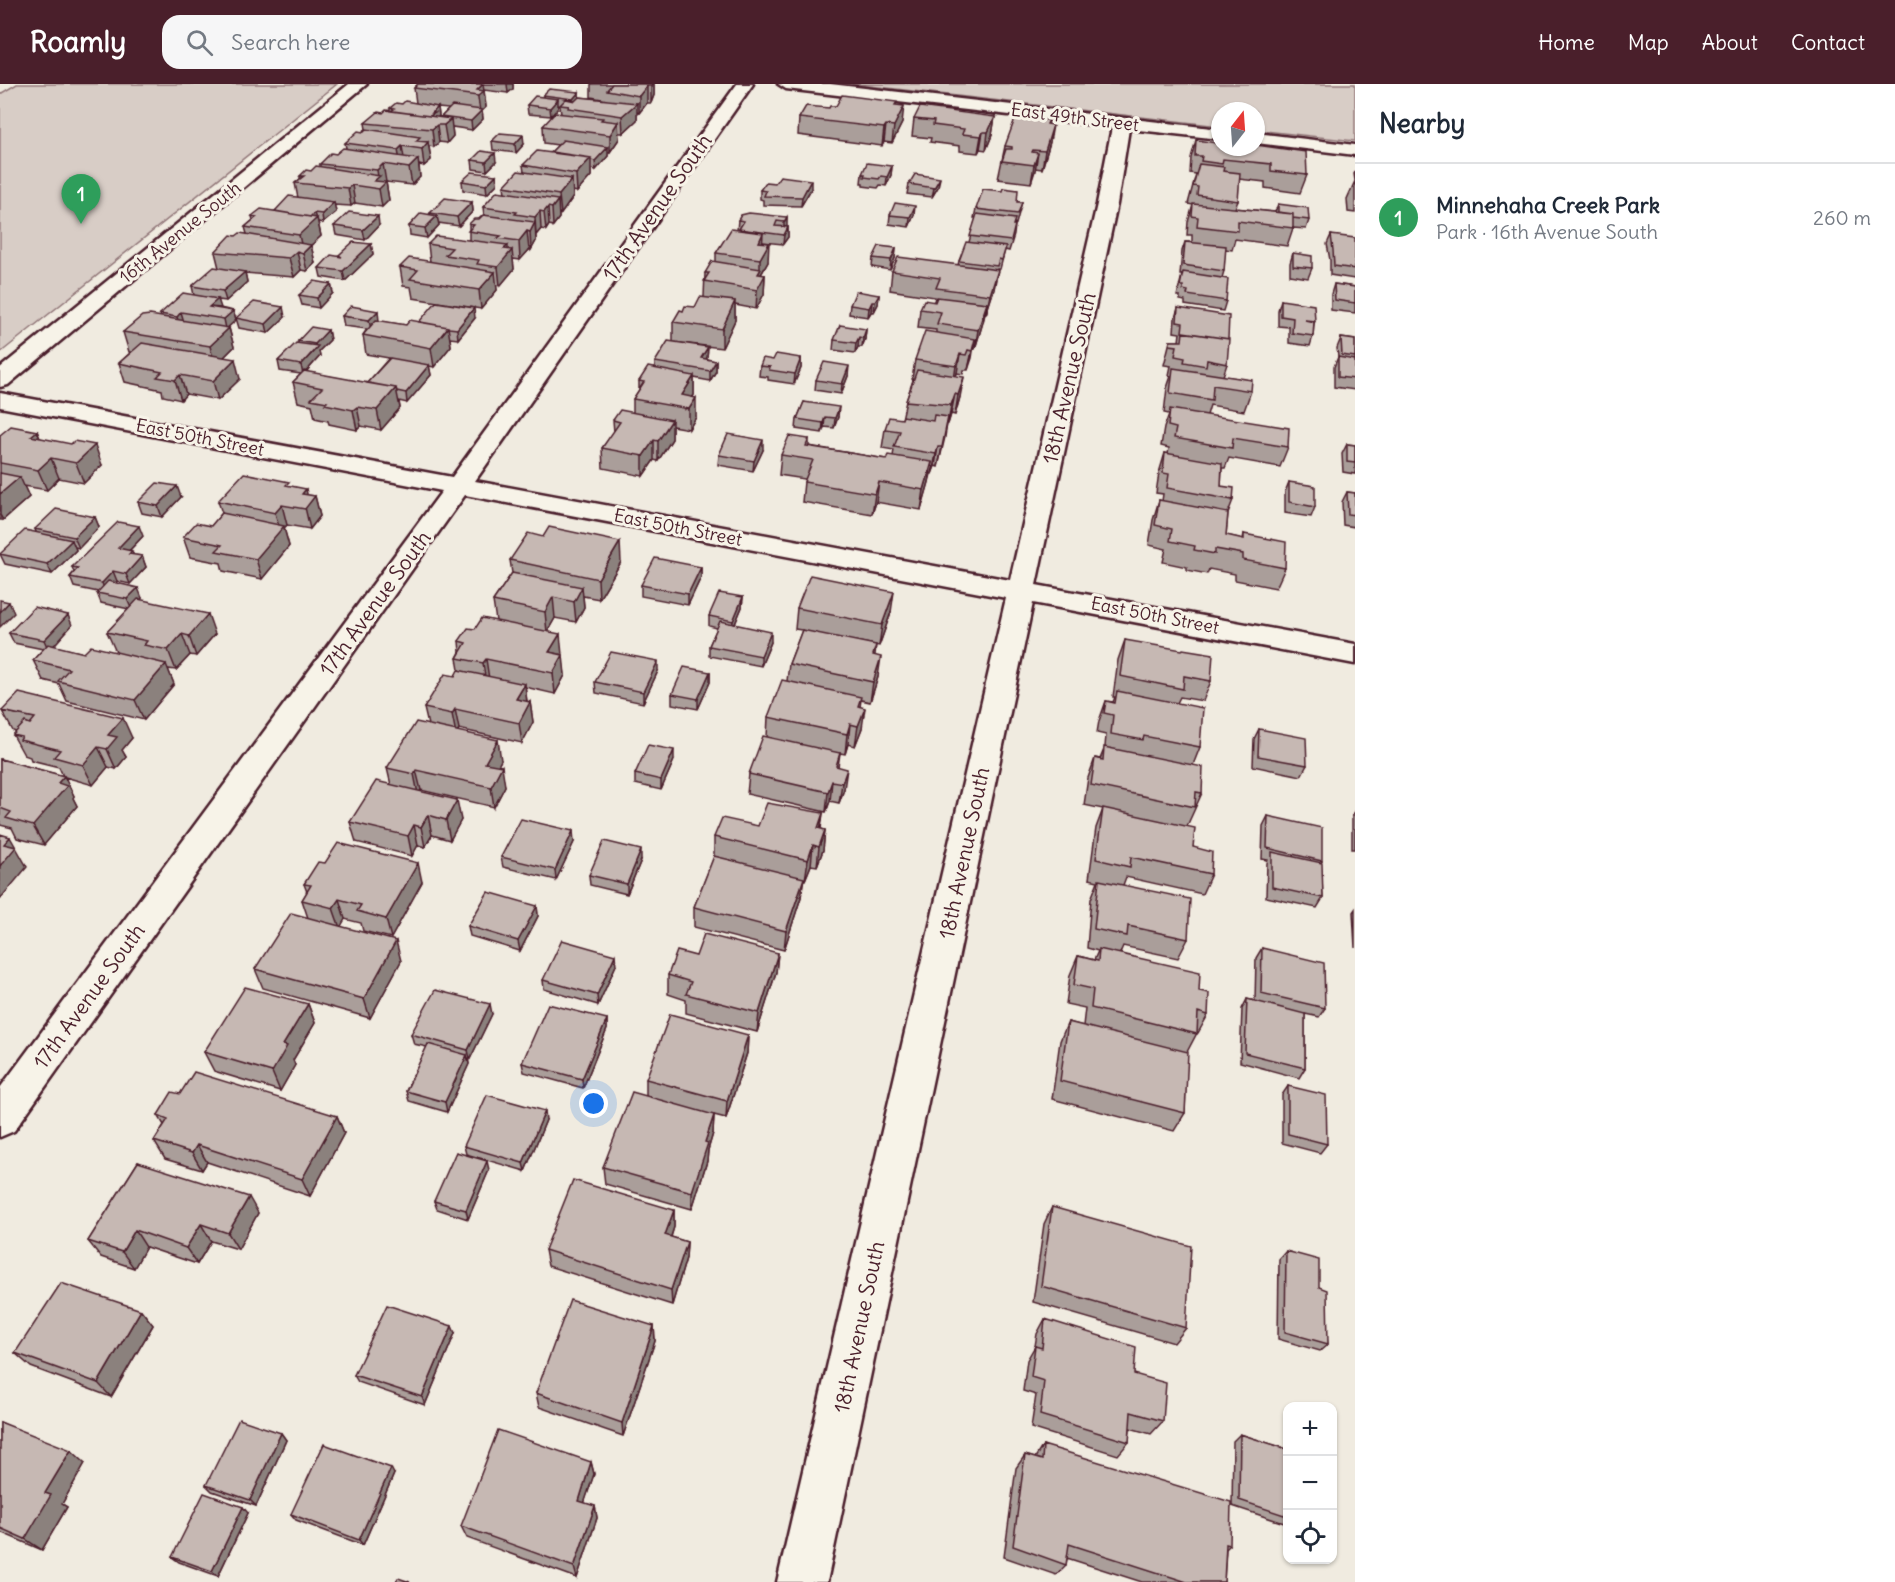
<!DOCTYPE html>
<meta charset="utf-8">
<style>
body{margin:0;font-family:Delius,sans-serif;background:#f6f6f7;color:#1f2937}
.controls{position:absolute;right:18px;bottom:18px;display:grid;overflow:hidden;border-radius:12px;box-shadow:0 2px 4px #0004}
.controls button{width:54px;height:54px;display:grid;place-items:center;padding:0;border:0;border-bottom:2px solid #e0e1e3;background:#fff;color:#1f2937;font:30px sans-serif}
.compass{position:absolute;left:1211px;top:18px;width:54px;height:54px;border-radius:50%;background:#fff;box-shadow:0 2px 4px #0004;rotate:17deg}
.you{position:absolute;left:594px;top:1020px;width:21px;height:21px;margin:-15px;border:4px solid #fff;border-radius:50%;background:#1a73e8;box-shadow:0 0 0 9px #1a73e833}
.badge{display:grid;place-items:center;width:39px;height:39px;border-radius:50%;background:#4a1f2b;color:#fff;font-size:20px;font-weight:700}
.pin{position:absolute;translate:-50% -50px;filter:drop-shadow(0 2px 3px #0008)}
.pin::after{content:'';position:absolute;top:32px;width:21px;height:18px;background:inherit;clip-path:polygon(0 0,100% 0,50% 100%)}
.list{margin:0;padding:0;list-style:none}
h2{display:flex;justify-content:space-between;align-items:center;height:78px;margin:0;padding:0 24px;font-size:26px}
h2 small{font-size:20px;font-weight:400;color:#747a83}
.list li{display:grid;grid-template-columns:39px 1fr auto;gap:18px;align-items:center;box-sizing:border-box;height:108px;padding:0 24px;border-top:2px solid #e0e1e3}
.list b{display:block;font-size:22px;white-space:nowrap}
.list p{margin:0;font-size:20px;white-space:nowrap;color:#747a83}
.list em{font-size:20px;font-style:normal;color:#747a83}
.icon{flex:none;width:33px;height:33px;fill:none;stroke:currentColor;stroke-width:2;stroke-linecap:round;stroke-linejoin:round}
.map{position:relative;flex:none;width:1355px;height:1498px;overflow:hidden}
header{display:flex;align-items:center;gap:36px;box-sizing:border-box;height:84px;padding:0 30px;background:#4a1f2b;color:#fff}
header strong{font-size:28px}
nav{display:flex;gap:33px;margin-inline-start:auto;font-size:21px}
.search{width:420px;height:54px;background:#f6f6f7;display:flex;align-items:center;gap:15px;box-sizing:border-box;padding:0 21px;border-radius:18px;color:#747a83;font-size:22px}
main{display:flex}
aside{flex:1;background:#fff}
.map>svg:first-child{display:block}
</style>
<header>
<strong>Roamly</strong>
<div class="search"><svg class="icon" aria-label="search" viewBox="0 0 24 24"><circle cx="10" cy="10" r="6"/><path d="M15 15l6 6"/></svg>Search here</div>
<nav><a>Home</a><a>Map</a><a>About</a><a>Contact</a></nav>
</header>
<main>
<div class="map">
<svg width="1355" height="1498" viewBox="0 0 1355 1498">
<rect width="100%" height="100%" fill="#f0ebe0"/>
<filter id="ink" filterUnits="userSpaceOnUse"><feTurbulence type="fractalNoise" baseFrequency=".0167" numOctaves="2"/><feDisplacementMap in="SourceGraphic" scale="12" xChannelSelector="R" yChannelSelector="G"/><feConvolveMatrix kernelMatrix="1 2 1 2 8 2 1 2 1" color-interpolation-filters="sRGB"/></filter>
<g filter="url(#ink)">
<path fill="#d8cdc6" stroke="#917678" stroke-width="1.5" d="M 17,0 L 337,0 L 0,269 L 0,10 Z
M 852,0 L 1355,0 L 1355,57 L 1256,46 L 1256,27 L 1220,27 L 1220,42 Z"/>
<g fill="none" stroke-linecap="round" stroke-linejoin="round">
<g stroke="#4a1f2b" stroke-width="5">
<path id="street" d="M 349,0 L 367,0 L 8,301 L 0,303 L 0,284 Z
M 737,0 L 753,0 L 475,397 L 1010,496 L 1097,120 L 1112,43 L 786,5 L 778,0 L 830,0 L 1220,45 L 1220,55 L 1129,45 L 1117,120 L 1036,501 L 1355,560 L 1355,580 L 1033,519 L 827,1498 L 777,1498 L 1006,514 L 465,411 L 14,1047 L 0,1053 L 0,1004 L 442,407 L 0,323 L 0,309 L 452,393 Z
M 1256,49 L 1355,61 L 1355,71 L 1256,59 Z"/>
</g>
<use href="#street" fill="#f7f3e8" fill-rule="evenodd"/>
</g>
<path fill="#aa9e9a" stroke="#4a1f2b" stroke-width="1.5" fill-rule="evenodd" d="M 418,0 L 513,0 L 513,5 L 508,9 L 484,6 L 486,23 L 482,27 L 483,35 L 472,46 L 452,43 L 453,52 L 447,59 L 439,58 L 434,63 L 429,62 L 431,76 L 424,82 L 419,81 L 420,93 L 412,101 L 386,98 L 389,116 L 382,123 L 355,119 L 351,122 L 334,121 L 336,128 L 323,139 L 318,138 L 321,152 L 311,161 L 315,179 L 307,187 L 301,186 L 294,193 L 245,189 L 247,198 L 226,217 L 218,216 L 220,224 L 233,227 L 236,236 L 228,243 L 229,244 L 234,263 L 224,273 L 240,295 L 218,316 L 186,310 L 181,316 L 163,312 L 162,306 L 125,298 L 119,279 L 131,268 L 129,268 L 123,248 L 161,233 L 160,230 L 194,211 L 192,202 L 219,184 L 215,168 L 236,152 L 247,150 L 245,143 L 253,136 L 252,132 L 275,127 L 298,114 L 295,99 L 300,95 L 300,92 L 320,83 L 320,80 L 346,64 L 345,59 L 366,45 L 365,39 L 383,29 L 390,27 L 390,24 L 402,20 L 416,19 L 414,4 ZM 438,24 L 449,25 L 441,33 L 438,33 L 439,32 Z
M 591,0 L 654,0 L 654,11 L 651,19 L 647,19 L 639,29 L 637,28 L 637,36 L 623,49 L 618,49 L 619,55 L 610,68 L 608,68 L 608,72 L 596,86 L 591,85 L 591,92 L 577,108 L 573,107 L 573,113 L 561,130 L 559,129 L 559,134 L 553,142 L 549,141 L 546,146 L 541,145 L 536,151 L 536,157 L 531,166 L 529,166 L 520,176 L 513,175 L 514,185 L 500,202 L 496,201 L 497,206 L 481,225 L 413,214 L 411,203 L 403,202 L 400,183 L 430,178 L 428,160 L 469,156 L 469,140 L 479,135 L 484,131 L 483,123 L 505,109 L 504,102 L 524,88 L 523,81 L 551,68 L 558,61 L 544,59 L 543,42 L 561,30 L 560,22 L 558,21 L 558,24 L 551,32 L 528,30 L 527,21 L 543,13 L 543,11 L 579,8 L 579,13 L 607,16 L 591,13 Z
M 896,21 L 902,39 L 892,59 L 884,58 L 882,62 L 798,51 L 799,34 L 829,24 L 836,22 Z
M 995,33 L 992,51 L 986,66 L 980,65 L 978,69 L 960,67 L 960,62 L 930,58 L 931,54 L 912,52 L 914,35 Z
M 1049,36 L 1048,40 L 1050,58 L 1042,85 L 1035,84 L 1031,99 L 998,95 L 1005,62 Z
M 1196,56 L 1307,91 L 1300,109 L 1265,104 L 1265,98 L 1239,95 L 1238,117 L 1235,124 L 1275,128 L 1278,120 L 1309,136 L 1306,145 L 1293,144 L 1287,162 L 1235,155 L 1232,166 L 1225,165 L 1224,187 L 1222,194 L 1226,217 L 1223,227 L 1185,221 L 1185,217 L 1180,216 L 1180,212 L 1177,212 L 1182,191 L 1180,191 L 1182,167 L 1185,158 L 1192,158 L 1192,151 L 1187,151 L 1188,138 L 1193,121 L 1188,120 L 1196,90 L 1190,89 L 1191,74 Z
M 492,57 L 524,60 L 516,69 L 493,66 Z
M 472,76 L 496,78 L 487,87 L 473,85 Z
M 892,82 L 891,91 L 886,102 L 880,101 L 878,104 L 863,102 L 863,99 L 861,99 L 862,90 Z
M 1355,88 L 1355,129 L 1348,128 L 1347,115 L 1355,97 L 1354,90 Z
M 496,91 L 497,100 L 487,110 L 463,106 L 462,97 Z
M 909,100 L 938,103 L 932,113 L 907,110 Z
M 811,105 L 801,122 L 763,121 L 763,116 L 760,115 L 760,106 Z
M 472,118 L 473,127 L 459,142 L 438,139 L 439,141 L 427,154 L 410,151 L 409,142 L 430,131 L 430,129 Z
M 1017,118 L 1022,118 L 1016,140 L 1014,139 L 1013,141 L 1015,141 L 1014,151 L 1009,167 L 1005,166 L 1000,185 L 997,185 L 994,205 L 986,230 L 985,230 L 983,238 L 975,265 L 973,265 L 968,286 L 964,286 L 963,290 L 957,289 L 956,292 L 960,313 L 955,331 L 951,330 L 948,340 L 947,340 L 938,383 L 935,382 L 932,390 L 931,390 L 929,398 L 921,426 L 876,418 L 872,430 L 802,418 L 804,398 L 805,395 L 779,391 L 781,371 L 809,355 L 809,362 L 886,375 L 893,372 L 894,366 L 882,364 L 885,345 L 902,335 L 906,317 L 913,296 L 912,295 L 915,276 L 936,249 L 936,246 L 918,244 L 920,225 L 934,217 L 935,213 L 890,206 L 892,187 L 958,181 L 959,177 L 969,158 L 976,134 L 974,134 L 976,125 Z
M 890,131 L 914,131 L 909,143 L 889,140 Z
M 787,133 L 786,143 L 788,143 L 788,153 L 783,160 L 763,158 L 768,178 L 761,191 L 765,191 L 764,210 L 756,225 L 735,221 L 735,236 L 722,264 L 673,258 L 673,238 L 683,227 L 695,223 L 704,213 L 705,189 L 716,178 L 716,169 L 737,146 L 738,136 Z
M 379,141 L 365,156 L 336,151 L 334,142 Z
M 1331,151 L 1355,159 L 1355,191 L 1354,195 L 1330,191 L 1330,176 L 1327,160 Z
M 371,160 L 373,170 L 345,197 L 321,193 L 319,184 L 339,172 L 339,171 Z
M 896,164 L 895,174 L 890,186 L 872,183 L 873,174 Z
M 1293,169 L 1312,184 L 1308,194 L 1290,191 L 1290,179 Z
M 331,200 L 333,209 L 319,224 L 302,221 L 299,211 Z
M 1334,200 L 1355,203 L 1355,229 L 1331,226 L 1331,210 Z
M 879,211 L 878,220 L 874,228 L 871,228 L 868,233 L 849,230 L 850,221 Z
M 1281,216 L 1315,237 L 1314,240 L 1313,252 L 1310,262 L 1289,259 L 1289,243 L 1278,242 L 1278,226 Z
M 1178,224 L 1227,280 L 1223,292 L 1251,307 L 1244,327 L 1210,321 L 1207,331 L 1288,363 L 1280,383 L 1229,374 L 1225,384 L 1222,384 L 1221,402 L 1233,416 L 1228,429 L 1226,451 L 1243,455 L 1244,450 L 1285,484 L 1276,504 L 1235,496 L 1235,490 L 1209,485 L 1207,490 L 1187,486 L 1187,483 L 1163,478 L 1166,465 L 1149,461 L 1153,436 L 1159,416 L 1162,417 L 1163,410 L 1156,409 L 1159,389 L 1165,369 L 1168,370 L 1169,364 L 1161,362 L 1164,344 L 1169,330 L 1164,329 L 1167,304 L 1171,292 L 1169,291 L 1171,282 L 1164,281 L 1170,257 L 1179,257 L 1180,249 L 1174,248 L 1175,234 Z
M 342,232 L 406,241 L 419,238 L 475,234 L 458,255 L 450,254 L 451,262 L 434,283 L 429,282 L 431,291 L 407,319 L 399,317 L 400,324 L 381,346 L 361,342 L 357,346 L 329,340 L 328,337 L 315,334 L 312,321 L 298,318 L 293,298 L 301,290 L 280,287 L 278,277 L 298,259 L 298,257 L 328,246 L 330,256 L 319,267 L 320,272 L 306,288 L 367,299 L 389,274 L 366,270 L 363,251 L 367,245 L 344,242 Z
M 285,233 L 268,249 L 239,244 L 236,234 Z
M 866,245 L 865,255 L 862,263 L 858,263 L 855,269 L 833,266 L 834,256 Z
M 1341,254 L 1355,256 L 1355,306 L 1334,303 L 1334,283 L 1338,273 L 1337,264 Z
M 708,263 L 707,273 L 706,275 L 716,277 L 716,287 L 710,297 L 694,294 L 694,311 L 693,313 L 696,333 L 689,345 L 672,342 L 672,355 L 658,377 L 654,376 L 643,392 L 603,384 L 602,364 L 614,348 L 613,336 L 633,328 L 633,315 L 639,306 L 639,297 L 655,285 L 655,278 Z
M 801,274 L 801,284 L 794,300 L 768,296 L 768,293 L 759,292 L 760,282 L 773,276 Z
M 848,292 L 841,310 L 815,306 L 816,296 Z
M 804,318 L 838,333 L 834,344 L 824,343 L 822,349 L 796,345 L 797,335 Z
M 37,347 L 40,354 L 102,381 L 84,399 L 59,394 L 47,406 L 24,402 L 29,413 L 3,436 L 0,436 L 0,351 Z
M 1347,360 L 1355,361 L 1355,390 L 1343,388 L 1342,370 Z
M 763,366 L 753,387 L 718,381 L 719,371 Z
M 1289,398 L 1315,423 L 1311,433 L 1285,429 L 1285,408 Z
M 290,402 L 307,411 L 315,412 L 320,432 L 310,445 L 287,441 L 284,444 L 289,462 L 262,495 L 223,487 L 221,479 L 190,473 L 183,453 L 211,442 L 222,429 L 218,417 Z
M 1347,408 L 1355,409 L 1355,443 L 1343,441 L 1342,418 Z
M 181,413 L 162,433 L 142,429 L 138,418 Z
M 95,433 L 99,443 L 79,464 L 75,463 L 76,466 L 52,490 L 5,480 L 0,470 L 36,448 L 35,445 Z
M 143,452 L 130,466 L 134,471 L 142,472 L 146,483 L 130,500 L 117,497 L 116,499 L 142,514 L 140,516 L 215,550 L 196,572 L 190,571 L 176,586 L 168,585 L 174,600 L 144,636 L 67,617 L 59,600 L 43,596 L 33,576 L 43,565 L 14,559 L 9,549 L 72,541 L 53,562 L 84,569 L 116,568 L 107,548 L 129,525 L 101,519 L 97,509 L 98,508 L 74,503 L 70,493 L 74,488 L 72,483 Z
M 510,476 L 621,478 L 599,515 L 583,512 L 584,523 L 576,538 L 555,534 L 547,548 L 562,570 L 565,591 L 555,610 L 525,603 L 527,617 L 530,618 L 533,638 L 522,659 L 459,645 L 458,647 L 501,676 L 498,681 L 505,702 L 494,723 L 421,706 L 420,707 L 461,736 L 450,756 L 432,751 L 425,763 L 418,761 L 412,772 L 356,758 L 350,738 L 391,701 L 387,684 L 428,641 L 424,624 L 455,592 L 459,586 L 457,574 L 460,568 L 459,557 L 475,545 L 496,537 L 493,517 L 512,489 Z
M 701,483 L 701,493 L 688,521 L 641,512 L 641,501 Z
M 743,513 L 742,523 L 735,540 L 771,558 L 761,582 L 709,572 L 709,562 L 717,544 L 709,542 L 709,532 Z
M 797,524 L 891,528 L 879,562 L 854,557 L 876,561 L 875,571 L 878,593 L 870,618 L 861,616 L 860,623 L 862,644 L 855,662 L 848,660 L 845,670 L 840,669 L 838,683 L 844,705 L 839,719 L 830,717 L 826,728 L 747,710 L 749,690 L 767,653 L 768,633 L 787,597 L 789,580 L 802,546 L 795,545 Z
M 1125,556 L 1211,597 L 1203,617 L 1180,613 L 1177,619 L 1200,663 L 1193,681 L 1202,709 L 1187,742 L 1193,763 L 1211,790 L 1202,810 L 1126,793 L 1123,801 L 1188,855 L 1178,874 L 1123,862 L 1120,869 L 1199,907 L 1208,931 L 1198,949 L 1197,949 L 1187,968 L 1185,1029 L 1174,1047 L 1052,1015 L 1060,957 L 1068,938 L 1083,942 L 1085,924 L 1066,920 L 1070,891 L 1078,872 L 1094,876 L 1098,867 L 1087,864 L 1091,815 L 1098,797 L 1089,795 L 1096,744 L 1103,725 L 1084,721 L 1088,694 L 1095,674 L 1100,675 L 1105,663 L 1106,651 L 1097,649 L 1099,637 L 1106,617 L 1113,618 L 1115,613 L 1113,613 L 1118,576 Z
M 658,587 L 643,619 L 596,609 L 595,598 Z
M 710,588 L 710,598 L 698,625 L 672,620 L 672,610 Z
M 2,627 L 132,654 L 122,666 L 126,673 L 116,685 L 108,683 L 93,701 L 65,693 L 74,712 L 73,714 L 77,722 L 44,761 L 17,754 L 12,744 L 0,741 L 0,675 L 63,692 L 59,683 L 31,676 L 30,673 L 24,671 L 13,651 L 16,648 L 13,647 Z
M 1259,645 L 1307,681 L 1301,692 L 1253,682 L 1254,655 Z
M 674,676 L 661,706 L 635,700 L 635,690 Z
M 1355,727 L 1355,765 L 1352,765 L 1352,733 Z
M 823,729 L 821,745 L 825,746 L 823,766 L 817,782 L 811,781 L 805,796 L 803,796 L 801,813 L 784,866 L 694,843 L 694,823 L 714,773 L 714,753 L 758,742 Z
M 1268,732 L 1322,777 L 1321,779 L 1323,814 L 1317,824 L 1266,813 L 1267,779 L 1268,776 L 1262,775 L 1263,742 Z
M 574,758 L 556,796 L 503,783 L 501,773 Z
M 641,776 L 627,810 L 590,801 L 589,791 Z
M 325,779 L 422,798 L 391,854 L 363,847 L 361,839 L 345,835 L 340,842 L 401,877 L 370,934 L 263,904 L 255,885 L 308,834 L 302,816 L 307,808 L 304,800 Z
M 537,822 L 538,832 L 520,867 L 470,852 L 468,842 Z
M 1355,825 L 1355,864 L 1353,828 Z
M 1262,864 L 1325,924 L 1319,933 L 1305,930 L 1305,984 L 1299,994 L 1240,978 L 1242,925 L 1247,915 L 1255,917 L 1256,874 Z
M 778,869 L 776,888 L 757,948 L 686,929 L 686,916 L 668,910 L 668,891 L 696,872 Z
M 616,881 L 598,921 L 544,905 L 543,896 Z
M 308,920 L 315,939 L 293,976 L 295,981 L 280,1007 L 214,987 L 204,968 Z
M 492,930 L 470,975 L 468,974 L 469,980 L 447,1028 L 409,1017 L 406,1007 L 427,963 L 414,960 L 411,950 Z
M 607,935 L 607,945 L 583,1004 L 524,988 L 522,979 Z
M 748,951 L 747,969 L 726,1034 L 714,1031 L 713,1049 L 708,1066 L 707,1077 L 692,1125 L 605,1100 L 603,1083 L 646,1012 L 646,995 Z
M 1288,1002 L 1327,1060 L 1320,1069 L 1282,1059 L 1282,1011 Z
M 158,1031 L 337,1032 L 344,1049 L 310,1112 L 207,1078 L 202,1086 L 165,1075 L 154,1057 L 164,1041 Z
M 546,1036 L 525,1087 L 466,1070 L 464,1062 Z
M 138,1078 L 258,1129 L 238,1165 L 211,1157 L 197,1180 L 146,1163 L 134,1184 L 101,1173 L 88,1157 Z
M 489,1086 L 468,1135 L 437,1125 L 434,1117 Z
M 1052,1123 L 1186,1244 L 1174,1259 L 1033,1218 L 1044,1140 Z
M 674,1126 L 674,1143 L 671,1153 L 687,1158 L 686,1174 L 672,1221 L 548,1182 L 545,1166 Z
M 1286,1167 L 1319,1203 L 1328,1260 L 1320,1267 L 1278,1255 L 1279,1175 Z
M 141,1226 L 153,1241 L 111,1313 L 31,1283 L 15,1269 Z
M 1045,1235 L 1134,1290 L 1163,1337 L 1151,1350 L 1130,1344 L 1129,1358 L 1118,1371 L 1031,1344 L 1036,1311 L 1023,1307 L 1027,1276 L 1035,1262 L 1037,1250 Z
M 654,1242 L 655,1257 L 623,1352 L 539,1323 L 536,1309 Z
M 455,1249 L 425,1321 L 358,1298 L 354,1291 Z
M 0,1338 L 85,1379 L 62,1420 L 67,1423 L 42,1466 L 0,1448 Z
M 281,1349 L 286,1356 L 256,1422 L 212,1407 L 206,1401 Z
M 1240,1350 L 1287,1365 L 1287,1440 L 1232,1422 L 1233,1357 Z
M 1043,1361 L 1230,1461 L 1226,1465 L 1224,1498 L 1142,1498 L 1067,1474 L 1066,1481 L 1056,1491 L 1004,1473 L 1016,1384 L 1025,1371 L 1035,1374 Z
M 591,1378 L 594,1390 L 584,1419 L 595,1422 L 597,1434 L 577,1494 L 467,1454 L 461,1442 Z
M 394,1390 L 363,1461 L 296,1436 L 291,1430 Z
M 248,1429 L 218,1492 L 179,1478 L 172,1473 Z"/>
<path fill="#8b817d" stroke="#4a1f2b" stroke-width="1.5" d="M 483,0 L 486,23 L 482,27 L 483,35 L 472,46 L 471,37 L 480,28 L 477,6 Z
M 507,0 L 513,0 L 513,5 L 508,9 Z
M 652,0 L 654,0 L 654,11 L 651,19 L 651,2 Z
M 647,2 L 647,19 L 639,29 L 639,12 Z
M 579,8 L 579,17 L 574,23 L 573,15 Z
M 558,15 L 558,24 L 551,32 L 550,24 Z
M 637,19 L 637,36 L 623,49 L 622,32 Z
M 904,22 L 902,39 L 892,59 L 894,42 Z
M 438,23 L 439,32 L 428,43 L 432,29 Z
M 995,33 L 992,51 L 986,66 L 988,48 Z
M 451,35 L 453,52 L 447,59 L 444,41 Z
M 618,38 L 619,55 L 610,68 L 610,51 Z
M 437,41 L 439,58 L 434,63 L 432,45 Z
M 886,41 L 884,58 L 882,62 L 884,44 Z
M 1053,41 L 1050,58 L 1042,85 L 1045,67 Z
M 983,48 L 980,65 L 978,69 L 981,52 Z
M 523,51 L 524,60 L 516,69 L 515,60 Z
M 428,58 L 431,76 L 424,82 L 422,65 Z
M 402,62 L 405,80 L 401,83 L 398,66 Z
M 608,63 L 608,72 L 596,86 L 595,77 Z
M 495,69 L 496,78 L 487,87 L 486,78 Z
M 1038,69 L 1035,87 L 1031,99 L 1034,81 Z
M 591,74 L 591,92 L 577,108 L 576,90 Z
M 418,75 L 420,93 L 412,101 L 409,84 Z
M 383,80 L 389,116 L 382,123 L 379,105 L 374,97 L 378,93 L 377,86 Z
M 892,82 L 891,91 L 886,102 L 887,93 Z
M 496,91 L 497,100 L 487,110 L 486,101 Z
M 940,94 L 938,103 L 932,113 L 934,104 Z
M 572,95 L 573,113 L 561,130 L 559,111 Z
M 811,96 L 811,105 L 801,122 L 802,113 Z
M 352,101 L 355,119 L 351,122 L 348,104 Z
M 558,116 L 559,134 L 553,142 L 552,124 Z
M 334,118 L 336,128 L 323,139 L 322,130 Z
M 472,118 L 473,127 L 459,142 L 457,133 Z
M 915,122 L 914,131 L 909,143 L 910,133 Z
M 548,123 L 549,141 L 546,146 L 544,128 Z
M 540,127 L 541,145 L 536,151 L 535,133 Z
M 314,129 L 316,135 L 317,134 L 321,152 L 303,169 L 299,151 L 308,135 Z
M 378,132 L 379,141 L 365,156 L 363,146 Z
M 437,132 L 439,141 L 427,154 L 425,144 Z
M 787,133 L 787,142 L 784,148 L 784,138 Z
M 535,138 L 536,157 L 531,166 L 530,148 Z
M 788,143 L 788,153 L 783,160 L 784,151 Z
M 527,147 L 529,166 L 520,176 L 519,157 Z
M 763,149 L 762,168 L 759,158 Z
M 769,159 L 768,178 L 760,192 L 765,191 L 764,210 L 756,225 L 758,190 L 760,186 L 760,175 Z
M 371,160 L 373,170 L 345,197 L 343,187 Z
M 311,161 L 315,179 L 307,187 L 303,169 Z
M 508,161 L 508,171 L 512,166 L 514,185 L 500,202 L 498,183 L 504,165 Z
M 896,164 L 895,174 L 890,186 L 891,176 Z
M 297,167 L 301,186 L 294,193 L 289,174 Z
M 998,186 L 994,205 L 986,230 L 990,211 Z
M 245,188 L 247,198 L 226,217 L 223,207 Z
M 495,188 L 497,206 L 481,225 L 479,206 Z
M 331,200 L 333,209 L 319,224 L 317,214 Z
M 879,211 L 878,220 L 874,228 L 875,218 Z
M 218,215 L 221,224 L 209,223 Z
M 735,217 L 735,236 L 722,264 L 722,245 Z
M 872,218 L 871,228 L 868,233 L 869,224 Z
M 987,219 L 983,238 L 975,265 L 978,246 Z
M 283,223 L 285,233 L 268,249 L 266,240 Z
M 474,224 L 475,234 L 458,255 L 457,245 Z
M 233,227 L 236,236 L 226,245 L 224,235 Z
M 378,227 L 379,237 L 371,246 L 369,236 Z
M 181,228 L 184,238 L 180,242 L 177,233 Z
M 448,243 L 451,262 L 434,283 L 431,264 Z
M 229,244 L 234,263 L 215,282 L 210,262 Z
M 866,245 L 865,255 L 862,263 L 863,254 Z
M 328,246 L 330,256 L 319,267 L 320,272 L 303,291 L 301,281 L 316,265 L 315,260 Z
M 859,253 L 858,263 L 855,269 L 856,259 Z
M 975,255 L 972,274 L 968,286 L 972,267 Z
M 708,263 L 707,273 L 701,284 L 701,274 Z
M 960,270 L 957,289 L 953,302 L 956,282 Z
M 801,274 L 801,284 L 794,300 L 795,290 Z
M 235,275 L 240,295 L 218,316 L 213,297 Z
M 716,277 L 716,287 L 710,297 L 710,287 Z
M 429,281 L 431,291 L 407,319 L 406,309 Z
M 849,282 L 848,292 L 841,310 L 842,300 Z
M 180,291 L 186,310 L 181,316 L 175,296 Z
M 694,292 L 694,311 L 685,325 L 682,311 Z
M 964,293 L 960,313 L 955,331 L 958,311 Z
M 396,304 L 400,324 L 381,346 L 377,326 Z
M 955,310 L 951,330 L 948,340 L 951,321 Z
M 696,314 L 696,333 L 689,345 L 689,325 Z
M 357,323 L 361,342 L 357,346 L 353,326 Z
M 839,323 L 838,333 L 834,344 L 835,334 Z
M 825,333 L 824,343 L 822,349 L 823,339 Z
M 948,333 L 945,353 L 938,383 Z
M 672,336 L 672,355 L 658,377 L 658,357 Z
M 37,347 L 45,367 L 31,352 Z
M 654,356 L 654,376 L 643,392 L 643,372 Z
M 763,356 L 763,366 L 753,387 L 754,377 Z
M 95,361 L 102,381 L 84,399 L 76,379 Z
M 938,363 L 935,382 L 932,390 L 936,370 Z
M 51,374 L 59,394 L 47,406 L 38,386 Z
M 932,378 L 929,398 L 921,426 L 924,406 Z
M 20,393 L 29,413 L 3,436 L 0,431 L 0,410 Z
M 879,398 L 876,418 L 872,430 L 875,410 Z
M 177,402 L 181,413 L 162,433 L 158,422 Z
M 306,405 L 309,419 L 315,412 L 320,432 L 310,445 L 302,410 Z
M 282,421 L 287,441 L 284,444 L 289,462 L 262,495 L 256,475 L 280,446 L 275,429 Z
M 95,433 L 99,443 L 79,464 L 74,453 Z
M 139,442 L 143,452 L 122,474 L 118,464 Z
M 72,456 L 76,466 L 52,490 L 47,480 Z
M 620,458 L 621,478 L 599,515 L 598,495 Z
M 142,472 L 146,483 L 130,500 L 126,490 Z
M 701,483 L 701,493 L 688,521 L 688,510 Z
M 113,487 L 117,497 L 106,510 L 102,499 Z
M 582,503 L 584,523 L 576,538 L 574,518 Z
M 138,504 L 142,514 L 132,526 L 127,515 Z
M 894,508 L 891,528 L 879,562 L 882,541 Z
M 553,513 L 555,534 L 547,548 L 545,528 Z
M 743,513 L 742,523 L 732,547 L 733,537 Z
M 9,518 L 14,529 L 0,543 L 0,528 Z
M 208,530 L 215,550 L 196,572 L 189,552 Z
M 68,531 L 72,541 L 49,567 L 44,556 Z
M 771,548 L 771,558 L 761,582 L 761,572 Z
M 182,550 L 190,571 L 176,586 L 168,566 Z
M 560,550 L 562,571 L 549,568 Z
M 563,571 L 565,591 L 555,610 L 553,589 Z
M 881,573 L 878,593 L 870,618 L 873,598 Z
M 486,575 L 489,595 L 486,599 L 483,579 Z
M 658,577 L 658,587 L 643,619 L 643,608 Z
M 166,580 L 174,600 L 144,636 L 135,616 Z
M 710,588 L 710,598 L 698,625 L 698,615 Z
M 525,600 L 527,620 L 516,615 Z
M 530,618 L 533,638 L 522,659 L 519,639 Z
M 865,624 L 862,644 L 855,662 L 858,642 Z
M 455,625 L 459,645 L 456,650 L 452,630 Z
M 123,634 L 132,654 L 122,666 L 126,673 L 116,685 L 107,665 L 108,651 Z
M 850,640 L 848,660 L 845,670 L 847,650 Z
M 498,656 L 501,676 L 489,699 L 485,679 Z
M 98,663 L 108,683 L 93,701 L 83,681 Z
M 674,666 L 674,676 L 661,706 L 661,696 Z
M 502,682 L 505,702 L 494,723 L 491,703 Z
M 847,685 L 844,705 L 839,719 L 842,699 Z
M 416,686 L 421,706 L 418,710 L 414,690 Z
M 64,692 L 74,712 L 73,714 L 77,722 L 44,761 L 33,742 L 58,699 Z
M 832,697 L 830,717 L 826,728 L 828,708 Z
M 457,716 L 461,736 L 450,756 L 446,736 Z
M 823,729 L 820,748 L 815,764 L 818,744 Z
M 428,731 L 432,751 L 425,763 L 421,743 Z
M 414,741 L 418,761 L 412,772 L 408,752 Z
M 825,746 L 823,766 L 817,782 L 819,763 Z
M 573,747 L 574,758 L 556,796 L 555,786 Z
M 10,753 L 27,783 L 0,815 L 0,782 L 4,760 Z
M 813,761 L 811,781 L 805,796 L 808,776 Z
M 641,766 L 641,776 L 627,810 L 627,800 Z
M 418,779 L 422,798 L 391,854 L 386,835 Z
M 804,794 L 801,813 L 784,866 L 786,847 Z
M 339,815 L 345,835 L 340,844 L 333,824 Z
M 537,822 L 538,832 L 520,867 L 518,857 Z
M 396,857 L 401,877 L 370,934 L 364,915 Z
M 778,869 L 776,888 L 757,948 L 759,929 Z
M 615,871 L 616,881 L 598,921 L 597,911 Z
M 308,920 L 315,939 L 293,976 L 295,981 L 280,1007 L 272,988 L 283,961 Z
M 490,920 L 492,930 L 470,975 L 468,966 Z
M 607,935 L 607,945 L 583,1004 L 582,995 Z
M 748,951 L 747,969 L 726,1034 L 727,1017 Z
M 467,971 L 469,980 L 447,1028 L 445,1018 Z
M 545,1027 L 546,1036 L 525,1087 L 523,1079 Z
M 714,1031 L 713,1049 L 708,1066 L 707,1077 L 692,1125 L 692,1108 L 705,1058 Z
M 337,1032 L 344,1049 L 310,1112 L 302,1095 Z
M 197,1061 L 207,1078 L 202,1086 L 192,1069 Z
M 487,1077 L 489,1086 L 468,1135 L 466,1126 Z
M 249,1113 L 258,1129 L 238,1165 L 228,1149 Z
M 674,1126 L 674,1143 L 666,1168 L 665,1151 Z
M 201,1140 L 211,1157 L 197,1180 L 186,1164 Z
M 135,1146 L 146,1163 L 134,1184 L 122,1168 Z
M 687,1158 L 686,1174 L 672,1221 L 671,1206 Z
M 141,1226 L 153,1241 L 111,1313 L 98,1299 Z
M 452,1242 L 455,1249 L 425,1321 L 422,1313 Z
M 654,1242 L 655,1257 L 623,1352 L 622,1339 Z
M 281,1349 L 286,1356 L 256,1422 L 250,1416 Z
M 71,1366 L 85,1379 L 62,1420 L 67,1423 L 42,1466 L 25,1455 L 45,1409 Z
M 591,1378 L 594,1390 L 581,1429 L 579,1417 Z
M 391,1384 L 394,1390 L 363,1461 L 359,1456 Z
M 595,1422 L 597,1434 L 577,1494 L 574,1483 Z
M 243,1423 L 248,1429 L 218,1492 L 212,1487 Z"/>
<path fill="#c6b8b3" stroke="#4a1f2b" stroke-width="1.5" d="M 418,0 L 483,0 L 477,6 L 484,7 L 478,12 L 414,4 Z
M 612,0 L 652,0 L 651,2 L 647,2 L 639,12 L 607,6 Z
M 549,5 L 579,8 L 573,15 L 543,11 Z
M 842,11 L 897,18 L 895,21 L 904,22 L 894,42 L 886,41 L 884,44 L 799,34 L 806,22 L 829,24 L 830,22 L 836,22 Z
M 535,12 L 558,15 L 550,24 L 527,21 Z
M 579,13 L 637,19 L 622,32 L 568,24 L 569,22 L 560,21 L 566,15 L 575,17 Z
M 405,17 L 438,23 L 432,29 L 435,29 L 430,32 L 391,27 L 394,25 L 390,24 L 396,19 L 402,20 Z
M 452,22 L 482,26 L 471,37 L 441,33 Z
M 920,23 L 995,33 L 988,48 L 983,48 L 981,52 L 962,50 L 964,45 L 933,41 L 934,37 L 914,35 Z
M 386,26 L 451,35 L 444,41 L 437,41 L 432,45 L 365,39 L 378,28 L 383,29 Z
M 555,29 L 603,34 L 601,36 L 618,38 L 610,51 L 543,42 Z
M 1016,32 L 1049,36 L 1047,40 L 1053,41 L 1045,67 L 1033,66 L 1032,68 L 1038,69 L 1034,81 L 1002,77 L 1006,65 L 1012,65 L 1012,63 L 1005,62 Z
M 366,45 L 420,53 L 416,57 L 428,58 L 422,65 L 402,62 L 398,66 L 345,59 L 358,47 L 363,48 Z
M 500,49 L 523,51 L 515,60 L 492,57 Z
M 563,56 L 608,63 L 595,77 L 591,76 L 591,74 L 551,68 Z
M 1196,56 L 1216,59 L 1216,56 L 1220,57 L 1220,63 L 1256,63 L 1256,61 L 1306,68 L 1307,91 L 1271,87 L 1271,80 L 1223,75 L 1222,80 L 1201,77 L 1202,72 L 1195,72 Z
M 343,64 L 418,75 L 409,84 L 383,80 L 377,86 L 320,80 L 331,69 L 336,70 Z
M 481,67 L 495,69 L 486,78 L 472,76 Z
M 537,67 L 591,74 L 576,90 L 523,81 Z
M 867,79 L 892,82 L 887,93 L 881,92 L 879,95 L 864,93 L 865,90 L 862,90 Z
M 1199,80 L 1224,83 L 1223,87 L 1240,89 L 1238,117 L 1197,111 L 1198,103 L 1193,102 Z
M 316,82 L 380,92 L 374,97 L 386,98 L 379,105 L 352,101 L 348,104 L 295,99 L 304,92 L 300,92 L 306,86 L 311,87 Z
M 518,87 L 572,95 L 559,111 L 504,102 Z
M 472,88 L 496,91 L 486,101 L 462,97 Z
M 915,90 L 940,94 L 934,104 L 909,100 Z
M 780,92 L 811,96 L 802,113 L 764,112 L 766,107 L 760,106 L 766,98 L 775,99 Z
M 1003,104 L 1018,106 L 1017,118 L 1022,118 L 1018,130 L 976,125 L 983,105 L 1002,107 Z
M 497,107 L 558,116 L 552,124 L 548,123 L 544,128 L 540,127 L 535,133 L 515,130 L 517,128 L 483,123 Z
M 289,112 L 334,118 L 322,130 L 314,129 L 310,133 L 275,127 Z
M 445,114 L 472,118 L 457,133 L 430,129 Z
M 895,119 L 915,122 L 910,133 L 890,131 Z
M 1193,120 L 1293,130 L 1293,144 L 1238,137 L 1238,147 L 1197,142 L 1198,133 L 1192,132 Z
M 1278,120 L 1308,124 L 1309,136 L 1293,134 L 1293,130 L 1278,128 Z
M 261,125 L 317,134 L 299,151 L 245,143 L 257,133 L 252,132 Z
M 349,128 L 378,132 L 363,146 L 334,142 Z
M 421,129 L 437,132 L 425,144 L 409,142 Z
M 749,129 L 787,133 L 784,138 L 777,137 L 775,142 L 788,143 L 784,151 L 739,145 L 744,137 L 738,136 L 741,131 Z
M 977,130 L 1015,135 L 1013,141 L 1015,141 L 1011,157 L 970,152 Z
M 483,131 L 535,138 L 530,148 L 527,147 L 519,157 L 498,154 L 501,152 L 468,147 L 474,141 L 469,140 L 474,135 L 479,135 Z
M 731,145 L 763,149 L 759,158 L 769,159 L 760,175 L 716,169 Z
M 240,149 L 311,161 L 303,169 L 297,167 L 289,174 L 215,168 L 231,151 L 236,152 Z
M 1331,151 L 1355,154 L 1355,185 L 1334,182 L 1333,166 Z
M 436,152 L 508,161 L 504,165 L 512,166 L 498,183 L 477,180 L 479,176 L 445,171 L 452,164 L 428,160 Z
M 353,158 L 371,160 L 343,187 L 319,184 L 331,171 L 342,173 L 339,171 Z
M 966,158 L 1006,163 L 1002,176 L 999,175 L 997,182 L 959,177 Z
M 1185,158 L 1226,162 L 1224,187 L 1183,181 Z
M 879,162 L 896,164 L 891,176 L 873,174 Z
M 1293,169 L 1312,172 L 1312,184 L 1293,182 Z
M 898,173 L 998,186 L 990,211 L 936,204 L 940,194 L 892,187 Z
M 409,174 L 495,188 L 479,206 L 410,195 L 418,186 L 400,183 Z
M 712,177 L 761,185 L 758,190 L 765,191 L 757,206 L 704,197 L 709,189 L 705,189 Z
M 214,183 L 245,188 L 223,207 L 192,202 Z
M 1183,188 L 1228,195 L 1226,217 L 1187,211 L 1188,207 L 1183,206 L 1183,202 L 1180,202 Z
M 314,197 L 331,200 L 317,214 L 299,211 Z
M 1334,200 L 1355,203 L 1355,219 L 1335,216 Z
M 856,207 L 879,211 L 875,218 L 872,218 L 869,224 L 850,221 Z
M 183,209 L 218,215 L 209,223 L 233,227 L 224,235 L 181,228 L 177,233 L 160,230 Z
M 700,213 L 735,217 L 722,245 L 673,238 L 680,226 L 683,227 L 685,222 L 695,223 Z
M 937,213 L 987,219 L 978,246 L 937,240 L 941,228 L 920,225 L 924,216 L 935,218 Z
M 1281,216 L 1314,221 L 1315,237 L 1305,236 L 1314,238 L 1313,252 L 1292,249 L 1293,234 L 1281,232 Z
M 254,218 L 283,223 L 266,240 L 236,234 Z
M 436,218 L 474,224 L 457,245 L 449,244 L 448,243 L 419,238 Z
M 351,222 L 378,227 L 369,236 L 342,232 Z
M 1178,224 L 1229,232 L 1228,255 L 1182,248 L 1183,239 L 1177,238 Z
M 150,231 L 229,244 L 210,262 L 123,248 L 142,232 Z
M 376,236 L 406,241 L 410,236 L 448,243 L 431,264 L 363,251 Z
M 840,241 L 866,245 L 863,254 L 859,253 L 856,259 L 834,256 Z
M 311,243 L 328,246 L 315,260 L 298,257 Z
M 925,247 L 975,255 L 972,267 L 968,266 L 966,271 L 960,270 L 956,282 L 915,276 Z
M 1183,248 L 1229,255 L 1227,280 L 1207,276 L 1206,282 L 1184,278 L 1185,274 L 1175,272 L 1177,262 L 1170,261 L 1170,257 L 1182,257 Z
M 1341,254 L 1355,256 L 1355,273 L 1342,271 Z
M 668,257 L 708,263 L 701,274 L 716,277 L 710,287 L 655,278 Z
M 142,259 L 235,275 L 213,297 L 180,291 L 175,296 L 157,293 L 162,288 L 119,279 Z
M 296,259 L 318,262 L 301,281 L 278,277 Z
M 776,270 L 801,274 L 795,290 L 769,286 L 770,283 L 760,282 L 763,274 L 773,276 Z
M 1338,273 L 1355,276 L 1355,295 L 1338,293 Z
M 390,274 L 429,281 L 406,309 L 397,307 L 396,304 L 367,299 Z
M 824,278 L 849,282 L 842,300 L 816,296 Z
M 648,283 L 694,292 L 682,311 L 696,314 L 689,325 L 633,315 L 644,298 L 639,297 Z
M 1173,284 L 1252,296 L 1251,307 L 1213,301 L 1212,316 L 1170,309 Z
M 917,286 L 964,293 L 958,311 L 955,310 L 951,321 L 906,317 Z
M 304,287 L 396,304 L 377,326 L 357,323 L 353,326 L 325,320 L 327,318 L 311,315 L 322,304 L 293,298 Z
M 804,318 L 839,323 L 835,334 L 825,333 L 823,339 L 797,335 Z
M 1170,325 L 1289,344 L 1288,363 L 1233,354 L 1232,364 L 1174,354 L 1176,344 L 1168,342 Z
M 620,326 L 672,336 L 658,357 L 654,356 L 643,372 L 602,364 L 620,338 L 613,336 Z
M 934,331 L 948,333 L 942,363 L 938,363 L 936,370 L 894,363 L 900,347 L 885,345 L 889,333 L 902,335 L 903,332 L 933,337 Z
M 11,342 L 37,347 L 31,352 L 71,360 L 74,357 L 95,361 L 76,379 L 51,374 L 38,386 L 0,379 L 0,351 Z
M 728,350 L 763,356 L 754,377 L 719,371 Z
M 789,352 L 809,355 L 806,362 L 886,375 L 888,371 L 932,378 L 924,406 L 879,398 L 875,410 L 804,398 L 813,376 L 781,371 Z
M 1347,360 L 1355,361 L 1355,379 L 1347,378 Z
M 1165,369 L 1222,379 L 1221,402 L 1234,404 L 1233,416 L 1167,404 L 1169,390 L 1163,389 Z
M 0,389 L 20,393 L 0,410 Z
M 244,389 L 289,398 L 286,401 L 306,405 L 302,410 L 315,412 L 305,425 L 282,421 L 275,429 L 218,417 Z
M 1289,398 L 1315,402 L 1315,423 L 1289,418 Z
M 157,399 L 177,402 L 158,422 L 138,418 Z
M 1347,408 L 1355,409 L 1355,431 L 1348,430 Z
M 1159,416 L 1228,429 L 1226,451 L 1244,455 L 1244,450 L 1286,458 L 1285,484 L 1243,476 L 1243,470 L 1215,465 L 1215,470 L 1194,466 L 1195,462 L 1170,457 L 1172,445 L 1155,441 Z
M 56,425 L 95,433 L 74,453 L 35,445 Z
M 222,429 L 284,442 L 256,475 L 216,467 L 222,461 L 183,453 L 196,439 L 211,442 Z
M 118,438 L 139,442 L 118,464 L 132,467 L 129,470 L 142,472 L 126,490 L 113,487 L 102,499 L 70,493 L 78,484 L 72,483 Z
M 549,443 L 620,458 L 598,495 L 510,476 L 528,449 L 543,453 Z
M 25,446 L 72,456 L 47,480 L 0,470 Z
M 655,474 L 701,483 L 688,510 L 641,501 Z
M 512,489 L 582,503 L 574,518 L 553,513 L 545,528 L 493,517 Z
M 810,491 L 894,508 L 882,541 L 797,524 Z
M 108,497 L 138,504 L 127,515 L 97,509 Z
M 719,509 L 743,513 L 733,537 L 709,532 Z
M 138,515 L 208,530 L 189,552 L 182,550 L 168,566 L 144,561 L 147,557 L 107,548 Z
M 0,516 L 9,518 L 0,528 Z
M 34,523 L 68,531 L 44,556 L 9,549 Z
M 482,534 L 560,550 L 549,568 L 563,571 L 553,589 L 486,575 L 483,579 L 457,574 L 466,559 L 459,557 L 468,544 L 475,545 Z
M 720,537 L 771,548 L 761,572 L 709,562 Z
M 802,546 L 876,561 L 873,571 L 881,573 L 873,598 L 789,580 Z
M 1125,556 L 1182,566 L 1183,565 L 1213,570 L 1211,597 L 1184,592 L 1183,605 L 1120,592 Z
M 48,560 L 84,569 L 91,562 L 166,580 L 135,616 L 58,597 L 69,585 L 33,576 Z
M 611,568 L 658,577 L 643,608 L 595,598 Z
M 684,583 L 710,588 L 698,615 L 672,610 Z
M 458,586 L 525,600 L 516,615 L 530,618 L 519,639 L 455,625 L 452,630 L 424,624 L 445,590 L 455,592 Z
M 782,596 L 861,613 L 858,622 L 865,624 L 858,642 L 850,640 L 847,650 L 768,633 Z
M 1117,607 L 1203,624 L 1200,663 L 1144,652 L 1143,656 L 1111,650 L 1113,631 L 1104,629 L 1106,617 L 1115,619 Z
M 19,609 L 123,634 L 108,651 L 117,653 L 107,665 L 98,663 L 83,681 L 54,673 L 60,666 L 20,656 L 22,653 L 13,651 L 25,638 L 30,640 L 35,634 L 2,627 Z
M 416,638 L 498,656 L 485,679 L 502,682 L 491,703 L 416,686 L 414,690 L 387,684 Z
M 1259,645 L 1306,654 L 1307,681 L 1258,672 Z
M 763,652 L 840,669 L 836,682 L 847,685 L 842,699 L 832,697 L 828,708 L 749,690 Z
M 648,661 L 674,666 L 661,696 L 635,690 Z
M 1104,663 L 1203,683 L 1202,709 L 1196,708 L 1195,723 L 1091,701 L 1095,674 L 1103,676 Z
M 0,675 L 64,692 L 58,699 L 67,702 L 33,742 L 6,734 L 11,728 L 0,724 Z
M 376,697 L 457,716 L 446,736 L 428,731 L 421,743 L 414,741 L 408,752 L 350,738 Z
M 767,719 L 823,729 L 818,744 L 825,746 L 819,763 L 813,761 L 808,776 L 714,753 L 722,734 L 758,742 Z
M 1103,724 L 1195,744 L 1193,763 L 1212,768 L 1211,790 L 1131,773 L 1130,783 L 1096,775 Z
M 1268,732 L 1322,744 L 1322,777 L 1267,764 Z
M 521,735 L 573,747 L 555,786 L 501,773 Z
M 0,750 L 10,753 L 4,760 L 16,763 L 0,782 Z
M 604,757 L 641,766 L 627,800 L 589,791 Z
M 338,759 L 418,779 L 386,835 L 357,827 L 361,821 L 339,815 L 333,824 L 302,816 L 311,801 L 304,800 L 318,778 L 325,779 Z
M 1272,768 L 1322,779 L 1323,814 L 1272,803 Z
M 714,772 L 804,794 L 786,847 L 694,823 Z
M 1099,796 L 1190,815 L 1188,855 L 1128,842 L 1127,852 L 1094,845 Z
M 488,808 L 537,822 L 518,857 L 468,842 Z
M 291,829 L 396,857 L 364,915 L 255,885 Z
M 704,850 L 778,869 L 759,929 L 686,910 L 691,898 L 668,891 L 677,867 L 696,872 Z
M 562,856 L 615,871 L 597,911 L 543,896 Z
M 1262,864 L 1324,879 L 1325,924 L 1261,909 Z
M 1099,865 L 1200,888 L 1199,907 L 1209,909 L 1208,931 L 1198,928 L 1197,950 L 1091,924 L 1093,905 L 1074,901 L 1078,872 L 1098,877 Z
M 245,903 L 308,920 L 283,961 L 287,962 L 272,988 L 204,968 Z
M 435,906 L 490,920 L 468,966 L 411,950 Z
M 1247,915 L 1305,930 L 1305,984 L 1245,969 Z
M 548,920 L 607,935 L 582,995 L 522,979 Z
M 670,930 L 748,951 L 727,1017 L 646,995 Z
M 1068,938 L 1188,968 L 1185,1029 L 1060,997 Z
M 428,960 L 467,971 L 445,1018 L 406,1007 Z
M 194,988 L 337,1032 L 302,1095 L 197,1061 L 192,1069 L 154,1057 L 168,1035 L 158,1031 L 172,1008 L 180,1010 Z
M 1288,1002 L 1326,1011 L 1327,1060 L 1288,1050 Z
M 632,1008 L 714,1031 L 705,1058 L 708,1059 L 692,1108 L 603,1083 Z
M 487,1011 L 545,1027 L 523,1079 L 464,1062 Z
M 456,1068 L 487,1077 L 466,1126 L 434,1117 Z
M 138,1078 L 249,1113 L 228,1149 L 201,1140 L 186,1164 L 135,1146 L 122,1168 L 88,1157 Z
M 573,1096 L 674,1126 L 665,1151 L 687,1158 L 671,1206 L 545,1166 Z
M 1052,1123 L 1191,1162 L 1186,1244 L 1041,1202 Z
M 1286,1167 L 1319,1176 L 1319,1203 L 1327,1206 L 1328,1260 L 1285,1248 Z
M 61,1199 L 141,1226 L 98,1299 L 15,1269 Z
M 570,1216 L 654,1242 L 622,1339 L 536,1309 Z
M 387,1221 L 452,1242 L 422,1313 L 354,1291 Z
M 1045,1235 L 1136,1263 L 1134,1290 L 1166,1299 L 1163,1337 L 1131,1328 L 1129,1358 L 1040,1331 L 1044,1297 L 1031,1293 L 1035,1262 L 1042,1264 Z
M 239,1335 L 281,1349 L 250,1416 L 206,1401 Z
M 0,1338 L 71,1366 L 45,1409 L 51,1411 L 25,1455 L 0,1444 Z
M 498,1346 L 591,1378 L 579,1417 L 595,1422 L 574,1483 L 461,1442 Z
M 1240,1350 L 1287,1365 L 1287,1432 L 1239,1416 Z
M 324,1360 L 391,1384 L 359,1456 L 291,1430 Z
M 1043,1361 L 1231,1418 L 1230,1461 L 1226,1460 L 1224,1498 L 1187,1498 L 1069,1460 L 1066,1481 L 1013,1462 L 1025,1371 L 1042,1376 Z
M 204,1409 L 243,1423 L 212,1487 L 172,1473 Z
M 398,1494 L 410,1498 L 396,1498 Z"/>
</g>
<g text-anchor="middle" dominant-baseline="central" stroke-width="6" stroke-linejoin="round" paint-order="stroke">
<g font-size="18" fill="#4a1f2b" stroke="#f7f3e8">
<text transform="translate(1075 33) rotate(7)">East 49th Street</text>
<text transform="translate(180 148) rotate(-39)">16th Avenue South</text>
<text transform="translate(200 353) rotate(11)">East 50th Street</text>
<text transform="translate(678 443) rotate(11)">East 50th Street</text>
<text transform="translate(1155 531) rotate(11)">East 50th Street</text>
</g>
<g font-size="21" fill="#4a1f2b" stroke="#f7f3e8">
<text transform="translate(657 123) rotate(-55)">17th Avenue South</text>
<text transform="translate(1069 294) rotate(-77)">18th Avenue South</text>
<text transform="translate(375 519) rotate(-54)">17th Avenue South</text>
<text transform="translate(964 769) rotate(-78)">18th Avenue South</text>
<text transform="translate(89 912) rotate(-54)">17th Avenue South</text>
<text transform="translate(859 1243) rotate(-78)">18th Avenue South</text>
</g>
</g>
</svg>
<div class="controls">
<button>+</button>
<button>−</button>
<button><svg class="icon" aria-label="locate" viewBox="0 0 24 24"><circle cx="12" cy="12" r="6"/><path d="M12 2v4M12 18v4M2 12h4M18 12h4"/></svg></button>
</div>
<svg class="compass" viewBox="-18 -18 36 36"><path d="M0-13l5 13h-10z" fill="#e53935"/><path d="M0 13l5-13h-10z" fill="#747a83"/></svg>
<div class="you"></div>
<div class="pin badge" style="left:81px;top:140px;background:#2e9e5b">1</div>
</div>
<aside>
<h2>Nearby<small></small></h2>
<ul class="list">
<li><span class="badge" style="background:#2e9e5b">1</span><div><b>Minnehaha Creek Park</b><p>Park · 16th Avenue South</p></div><em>260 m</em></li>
</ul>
</aside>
</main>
